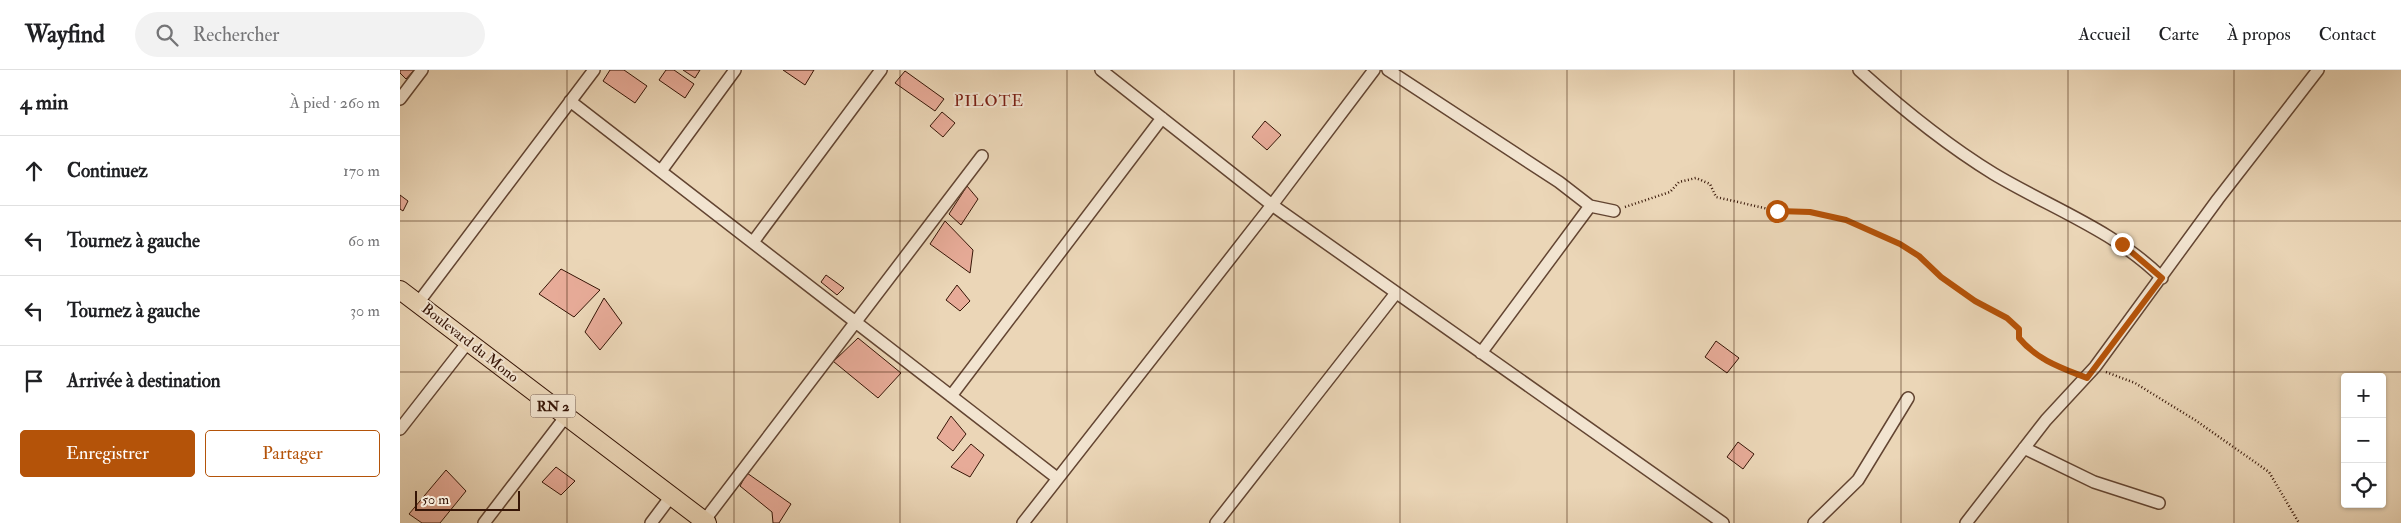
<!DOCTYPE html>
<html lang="fr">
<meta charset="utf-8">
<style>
body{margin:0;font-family:"IM FELL Double Pica",serif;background:#f2f2f2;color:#202124}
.controls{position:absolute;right:15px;bottom:15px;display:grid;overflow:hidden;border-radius:5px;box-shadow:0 1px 4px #0004}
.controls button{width:45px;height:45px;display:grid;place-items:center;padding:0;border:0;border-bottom:1px solid #e0e0e0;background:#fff;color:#202124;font:25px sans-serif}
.scale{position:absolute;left:15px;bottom:12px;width:105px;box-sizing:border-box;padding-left:5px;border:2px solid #361506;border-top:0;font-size:14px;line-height:18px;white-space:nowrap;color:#361506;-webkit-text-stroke:4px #f2e4d0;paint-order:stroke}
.stop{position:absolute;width:15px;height:15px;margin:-11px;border:4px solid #b45309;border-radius:50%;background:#fff}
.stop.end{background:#b45309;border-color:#fff;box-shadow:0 1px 5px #0008}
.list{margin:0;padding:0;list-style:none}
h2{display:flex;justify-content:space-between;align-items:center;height:65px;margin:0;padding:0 20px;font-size:21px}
h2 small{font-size:16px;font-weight:400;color:#757577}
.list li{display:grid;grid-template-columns:32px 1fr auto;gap:15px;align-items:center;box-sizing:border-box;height:70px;padding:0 20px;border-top:1px solid #e0e0e0}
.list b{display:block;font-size:19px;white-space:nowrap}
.list em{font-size:16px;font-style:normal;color:#757577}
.actions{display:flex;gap:10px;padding:15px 20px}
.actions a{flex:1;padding:11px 0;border:1px solid #b45309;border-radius:5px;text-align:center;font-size:18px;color:#b45309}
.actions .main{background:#b45309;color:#fff}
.icon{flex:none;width:28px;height:28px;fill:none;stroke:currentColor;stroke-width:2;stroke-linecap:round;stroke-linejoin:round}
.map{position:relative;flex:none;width:2001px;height:453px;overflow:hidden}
header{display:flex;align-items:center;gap:30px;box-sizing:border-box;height:70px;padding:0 25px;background:#fff;border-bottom:1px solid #e0e0e0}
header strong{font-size:24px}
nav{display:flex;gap:28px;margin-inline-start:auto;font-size:18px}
.search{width:350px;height:45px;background:#f2f2f2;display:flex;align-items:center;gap:12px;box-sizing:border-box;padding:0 18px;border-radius:28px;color:#757577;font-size:19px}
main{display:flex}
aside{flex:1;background:#fff}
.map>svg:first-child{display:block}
</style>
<header>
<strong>Wayfind</strong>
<div class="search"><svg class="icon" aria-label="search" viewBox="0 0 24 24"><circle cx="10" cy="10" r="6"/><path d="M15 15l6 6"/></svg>Rechercher</div>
<nav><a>Accueil</a><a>Carte</a><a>À propos</a><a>Contact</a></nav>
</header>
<main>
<aside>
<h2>4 min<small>À pied · 260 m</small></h2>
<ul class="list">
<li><svg class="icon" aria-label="ahead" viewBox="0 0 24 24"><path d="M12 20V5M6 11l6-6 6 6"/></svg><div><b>Continuez</b></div><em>170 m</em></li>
<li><svg class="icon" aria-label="left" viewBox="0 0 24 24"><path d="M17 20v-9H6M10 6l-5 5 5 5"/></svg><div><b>Tournez à gauche</b></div><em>60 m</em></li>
<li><svg class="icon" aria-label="left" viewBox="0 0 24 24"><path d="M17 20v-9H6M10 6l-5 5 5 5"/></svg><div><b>Tournez à gauche</b></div><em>30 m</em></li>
<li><svg class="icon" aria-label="arrive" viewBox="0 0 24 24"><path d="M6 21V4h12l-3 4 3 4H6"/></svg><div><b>Arrivée à destination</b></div></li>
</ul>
<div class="actions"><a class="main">Enregistrer</a><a>Partager</a></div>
</aside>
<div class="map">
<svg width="2001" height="453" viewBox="0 0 2001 453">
<rect width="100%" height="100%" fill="#ebd6b7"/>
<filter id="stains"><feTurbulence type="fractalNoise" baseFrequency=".004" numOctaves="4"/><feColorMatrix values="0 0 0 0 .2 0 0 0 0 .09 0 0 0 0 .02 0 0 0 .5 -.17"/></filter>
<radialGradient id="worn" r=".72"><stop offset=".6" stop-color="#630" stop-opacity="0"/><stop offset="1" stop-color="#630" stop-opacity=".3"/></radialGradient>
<path fill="#e7ab98" stroke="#361506" d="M 0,0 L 14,0 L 6,9 L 0,3 Z
M 210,0 L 224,0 L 247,16 L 235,33 L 203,11 Z
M 266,0 L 274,0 L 294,14 L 285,28 L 259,10 Z
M 283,0 L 300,0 L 295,8 Z
M 383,0 L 414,0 L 405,15 Z
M 505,1 L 544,29 L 535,41 L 495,13 Z
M 542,42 L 555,53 L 543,67 L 530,56 Z
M 865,51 L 881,65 L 867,80 L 852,67 Z
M 567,116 L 578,129 L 561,155 L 549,144 Z
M 0,125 L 8,131 L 3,141 L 0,139 Z
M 545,151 L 573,180 L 570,203 L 530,174 Z
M 161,199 L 200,220 L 174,247 L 139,224 Z
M 426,205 L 444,218 L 437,225 L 421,212 Z
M 557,215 L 570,231 L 560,241 L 546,230 Z
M 204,228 L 222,253 L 200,280 L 185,262 Z
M 458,268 L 501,303 L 478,328 L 428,287 L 435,290 Z
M 1316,271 L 1339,288 L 1327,303 L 1305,287 Z
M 551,346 L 566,364 L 553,381 L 537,368 Z
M 1338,372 L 1354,384 L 1343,399 L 1327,387 Z
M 571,374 L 584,385 L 570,407 L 551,397 Z
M 156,397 L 175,411 L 161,425 L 142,412 Z
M 46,400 L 66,421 L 40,453 L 22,453 L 9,444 Z
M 347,403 L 391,434 L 379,453 L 373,453 L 372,442 L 340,416 Z"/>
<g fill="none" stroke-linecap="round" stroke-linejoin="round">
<g stroke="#634532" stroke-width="14">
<path id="street" d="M 701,0 L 872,135 L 1323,453
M 988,0 L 1159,112 L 1190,136 L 1214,141
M 1459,0 C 1501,38 1545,74 1594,104 C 1651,138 1715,161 1762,208
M 0,29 L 22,0
M 170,31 L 657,408
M 261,101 L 335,0
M 353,172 L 481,0
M 18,233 L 194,0
M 1081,283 L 1190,136
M 551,326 L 762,48
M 0,359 L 68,272
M 1624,378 L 1694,412 L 1759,433
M 304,451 L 582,86
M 84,453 L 166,346
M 251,453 L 272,425
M 623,453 L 872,135 L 974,0
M 816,453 L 996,223
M 1414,453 L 1458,410 L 1508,328
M 1566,453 L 1646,350 L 1695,297 L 1818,129 L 1918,0"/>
</g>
<g stroke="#361506" stroke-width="20">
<path id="primary" d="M 0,220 L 307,453"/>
</g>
<path stroke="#361506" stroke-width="2.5" stroke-dasharray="1 2.5" stroke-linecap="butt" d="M 1225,137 L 1270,122 L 1279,112 L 1296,108 L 1310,114 L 1316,127 L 1377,141 L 1410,142 L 1446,150 L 1471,161 L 1500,174 L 1519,187 L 1541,207 L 1575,231 L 1607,248 L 1619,259 L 1619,268 L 1643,290 L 1674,303
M 1706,302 L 1735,313 L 1795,350 L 1869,402 L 1899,453"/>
<use href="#street" stroke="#f2e4d0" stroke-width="11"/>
<use href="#primary" stroke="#ebd6b7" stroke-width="18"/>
</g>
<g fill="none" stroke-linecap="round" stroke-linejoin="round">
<path stroke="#b45309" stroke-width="6" d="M 1377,141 L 1410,142 L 1446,150 L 1500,174 L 1519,186 L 1541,207 L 1575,231 L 1607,248 L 1619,259 L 1619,268 C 1637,290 1662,298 1687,308 L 1762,208 L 1722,174"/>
</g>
<path fill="none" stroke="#361506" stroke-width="1" stroke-opacity="0.55" d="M 167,0 L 167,453M 334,0 L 334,453M 500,0 L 500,453M 667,0 L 667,453M 834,0 L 834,453M 1000,0 L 1000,453M 1167,0 L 1167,453M 1334,0 L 1334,453M 1501,0 L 1501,453M 1668,0 L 1668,453M 1834,0 L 1834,453M 0,151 L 2001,151M 0,302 L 2001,302"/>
<g text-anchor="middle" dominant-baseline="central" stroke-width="4" stroke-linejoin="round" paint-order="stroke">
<rect fill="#f2e4d0" stroke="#6e5343" stroke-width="1" x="130.5" y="324.5" width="45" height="23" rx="4"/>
<g font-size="14" font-weight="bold" fill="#361506">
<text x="153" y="336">RN 2</text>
</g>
<g font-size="15" fill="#361506" stroke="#f2e4d0">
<text transform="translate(70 273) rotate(38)">Boulevard du Mono</text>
</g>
<g font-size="16" letter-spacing="1" fill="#7a1f14" stroke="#f2e4d0">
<text x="589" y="31">PILOTE</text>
</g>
</g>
<rect width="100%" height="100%" filter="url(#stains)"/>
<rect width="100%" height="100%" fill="url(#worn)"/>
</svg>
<div class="controls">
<button>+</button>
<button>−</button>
<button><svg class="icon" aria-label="locate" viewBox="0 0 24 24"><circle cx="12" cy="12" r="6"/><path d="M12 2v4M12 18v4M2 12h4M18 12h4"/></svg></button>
</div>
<div class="scale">50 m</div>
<div class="stop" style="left:1377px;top:141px"></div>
<div class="stop end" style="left:1722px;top:174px"></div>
</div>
</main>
